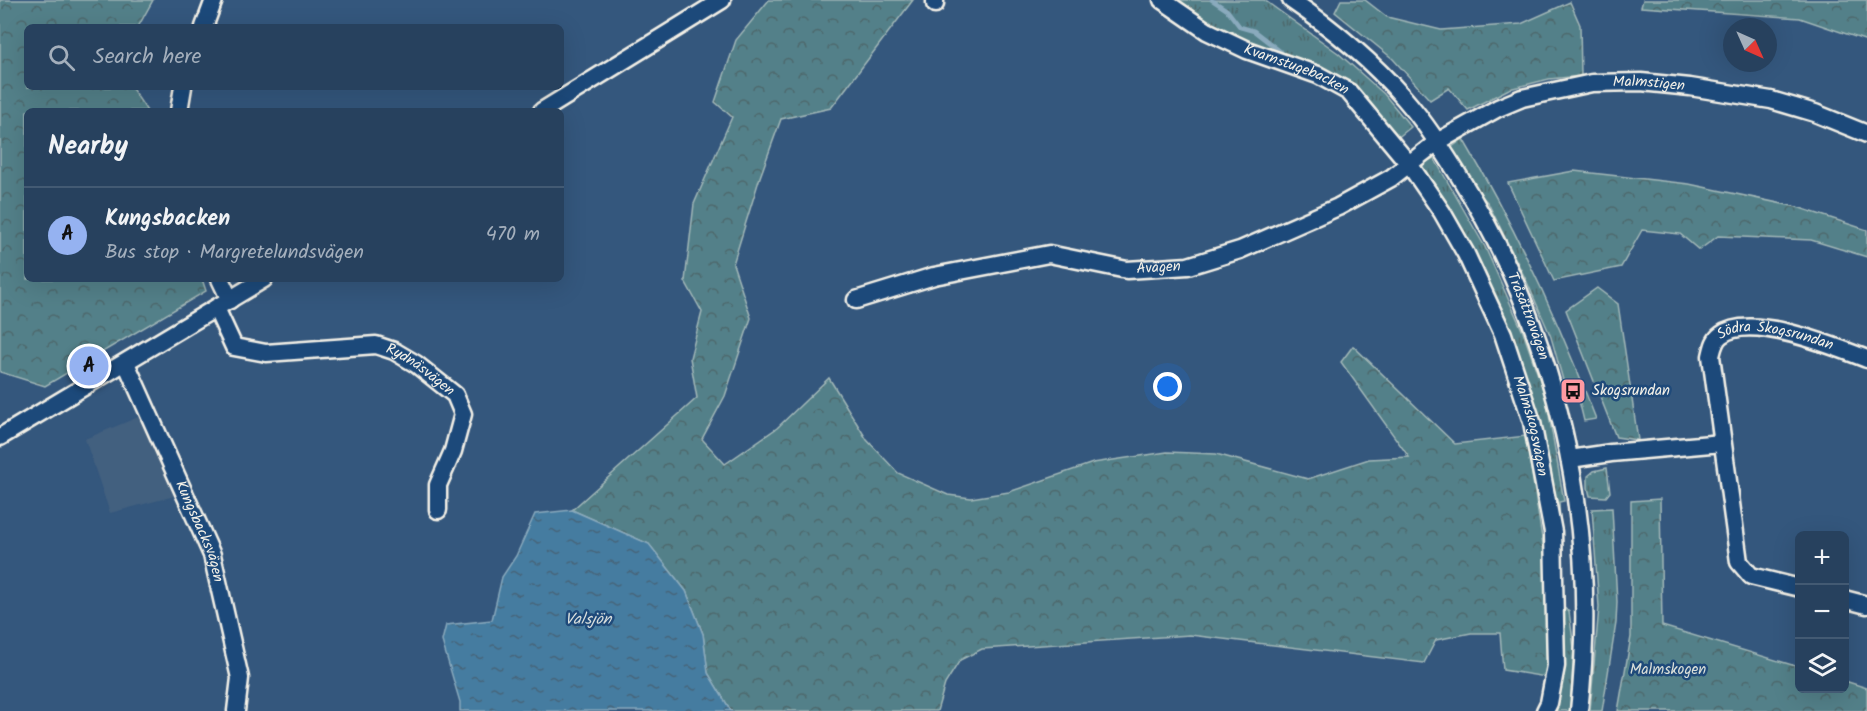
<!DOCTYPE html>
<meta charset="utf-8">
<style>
body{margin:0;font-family:Kalam,sans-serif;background:#2f4864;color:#f1f3f6}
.controls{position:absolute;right:18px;bottom:18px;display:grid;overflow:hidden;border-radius:9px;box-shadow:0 6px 24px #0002}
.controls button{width:54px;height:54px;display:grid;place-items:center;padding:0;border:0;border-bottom:2px solid #435a73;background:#27415e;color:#f1f3f6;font:30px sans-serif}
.compass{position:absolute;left:1723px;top:18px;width:54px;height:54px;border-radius:50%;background:#27415e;box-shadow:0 6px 24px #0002;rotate:135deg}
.you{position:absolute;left:1168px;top:387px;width:21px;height:21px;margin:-15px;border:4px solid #fff;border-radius:50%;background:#1a73e8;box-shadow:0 0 0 9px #1a73e833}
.badge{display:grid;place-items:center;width:39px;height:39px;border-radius:50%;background:#95b2f1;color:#111;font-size:20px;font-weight:700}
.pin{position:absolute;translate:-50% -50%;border:3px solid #fff;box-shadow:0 2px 6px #0006}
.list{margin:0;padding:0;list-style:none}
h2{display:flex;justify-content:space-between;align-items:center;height:78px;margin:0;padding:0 24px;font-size:26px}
h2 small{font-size:20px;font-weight:400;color:#a4afbc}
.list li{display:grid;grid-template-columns:39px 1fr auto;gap:18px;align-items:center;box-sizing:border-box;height:96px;padding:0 24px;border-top:2px solid #435a73}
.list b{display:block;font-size:22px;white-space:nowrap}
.list p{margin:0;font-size:20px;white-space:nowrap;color:#a4afbc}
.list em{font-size:20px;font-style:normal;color:#a4afbc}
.icon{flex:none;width:33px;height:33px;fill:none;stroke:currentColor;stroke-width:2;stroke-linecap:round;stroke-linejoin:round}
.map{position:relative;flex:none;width:1867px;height:711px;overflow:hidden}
.search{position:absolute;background:#27415e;box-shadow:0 6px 24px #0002;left:24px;top:24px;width:540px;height:66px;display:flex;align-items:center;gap:15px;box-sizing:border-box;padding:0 21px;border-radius:9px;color:#a4afbc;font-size:22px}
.panel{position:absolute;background:#27415e;box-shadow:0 6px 24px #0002;left:24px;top:108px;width:540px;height:174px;border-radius:9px}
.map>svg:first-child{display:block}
</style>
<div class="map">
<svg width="1867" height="711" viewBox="0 0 1867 711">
<defs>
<pattern id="grass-tufts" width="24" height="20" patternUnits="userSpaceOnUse" patternTransform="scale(1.5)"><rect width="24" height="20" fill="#528089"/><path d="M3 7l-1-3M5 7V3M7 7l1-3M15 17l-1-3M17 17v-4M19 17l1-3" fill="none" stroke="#4e676b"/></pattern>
<pattern id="forest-crowns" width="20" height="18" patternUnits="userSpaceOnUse" patternTransform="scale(1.5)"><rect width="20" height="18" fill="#528089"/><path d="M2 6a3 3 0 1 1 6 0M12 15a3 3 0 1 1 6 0" fill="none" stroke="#4e676b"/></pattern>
<pattern id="water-ripples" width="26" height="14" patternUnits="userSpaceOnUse" patternTransform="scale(1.5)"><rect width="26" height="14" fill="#447ba0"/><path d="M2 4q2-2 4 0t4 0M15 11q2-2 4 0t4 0" fill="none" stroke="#466478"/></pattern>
</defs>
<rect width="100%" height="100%" fill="#34577d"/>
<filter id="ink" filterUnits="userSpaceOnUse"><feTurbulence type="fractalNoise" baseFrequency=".0167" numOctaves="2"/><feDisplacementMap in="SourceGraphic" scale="12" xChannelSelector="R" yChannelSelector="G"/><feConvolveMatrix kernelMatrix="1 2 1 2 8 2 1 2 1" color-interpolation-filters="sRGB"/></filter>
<g filter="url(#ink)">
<path fill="#43607f" d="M 141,416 L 178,495 L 110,513 L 85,439 Z"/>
<path fill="url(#grass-tufts)" stroke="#a3b8b8" stroke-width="1.5" d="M 1170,0 L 1264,0 L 1338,53 L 1384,94 L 1411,127 L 1396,139 L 1356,92 L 1231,36 Z
M 1463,139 C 1516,228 1559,322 1596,419 L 1584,421 L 1576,388 L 1567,384 L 1563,380 L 1551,337 L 1527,282 L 1488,203 L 1475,189 L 1452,152 L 1452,147 Z
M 1434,158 L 1485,247 L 1523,332 L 1546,398 L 1564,501 L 1559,502 L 1563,586 L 1558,584 L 1533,404 L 1423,174 L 1421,166 L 1427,161 Z
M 1607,468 L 1610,492 L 1606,497 L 1590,496 L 1588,488 L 1588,476 L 1594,471 Z
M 1612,508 L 1617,602 L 1616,623 L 1602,711 L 1590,711 L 1599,607 L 1592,509 Z
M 1562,606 L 1569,612 L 1574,648 L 1570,711 L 1551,711 Z"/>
<path fill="url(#forest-crowns)" stroke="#a3b8b8" stroke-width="1.5" d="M 0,0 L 153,0 L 138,27 L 27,27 L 27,87 L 131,87 L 147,111 L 27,111 L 27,279 L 202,279 L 206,291 L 45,386 L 0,372 Z
M 769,0 L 913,0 L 831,108 L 781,119 L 760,177 L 733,264 L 751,318 L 725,396 L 702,439 L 725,464 L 777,428 L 829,378 L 867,440 L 898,473 L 948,495 L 971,498 L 1009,492 L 1093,463 L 1167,452 L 1216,454 L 1308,479 L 1369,459 L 1409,457 L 1341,362 L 1353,346 L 1455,444 L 1526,436 L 1544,551 L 1551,657 L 1546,677 L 1503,670 L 1500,633 L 1471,633 L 1436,640 L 1424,663 L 1190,635 L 982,649 L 960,660 L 945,684 L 937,711 L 731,711 L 708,673 L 703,634 L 686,591 L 649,544 L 572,510 L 697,398 L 690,358 L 702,312 L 685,281 L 694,204 L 732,117 L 715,102 L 736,40 Z
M 1341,0 L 1365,0 L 1387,17 L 1441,30 L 1521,24 L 1570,2 L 1580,25 L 1581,76 L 1549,79 L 1509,89 L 1468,110 L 1449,88 L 1430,100 L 1393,59 L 1335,12 Z
M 1643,0 L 1867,0 L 1867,41 L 1800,18 L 1641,7 Z
M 1574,171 L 1689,184 L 1797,207 L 1867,230 L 1867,257 L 1811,240 L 1742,237 L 1718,236 L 1699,250 L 1680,234 L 1642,230 L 1621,267 L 1554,281 L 1508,183 Z
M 1597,288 L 1618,304 L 1638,440 L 1616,437 L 1566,310 Z
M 1660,499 L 1662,626 L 1799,667 L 1800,688 L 1844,688 L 1845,681 L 1867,688 L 1867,711 L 1618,711 L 1631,637 L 1631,501 Z"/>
<path fill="url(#water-ripples)" stroke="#8aaabd" stroke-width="1.5" d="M 572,510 L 649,544 L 686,591 L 703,634 L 708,673 L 731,711 L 460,711 L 460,702 L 442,641 L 446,625 L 492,620 L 502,577 L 516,556 L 535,514 Z"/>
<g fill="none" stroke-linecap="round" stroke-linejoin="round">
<path stroke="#8aaabd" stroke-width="4.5" d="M 1212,0 L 1227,10 L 1240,27 L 1254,31 L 1281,52"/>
<g stroke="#f4f1e8" stroke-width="21">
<g id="minor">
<path d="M 935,0 L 935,4"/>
<path id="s1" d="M 1162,0 L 1207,31 L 1247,50 L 1318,75 L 1349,92 L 1409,164 L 1442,212 L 1466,254 L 1503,334 L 1532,422 L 1553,532 L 1556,666 L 1549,703 L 1545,711"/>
<path id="s2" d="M 1291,0 C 1332,28 1372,61 1404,98 C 1425,122 1442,149 1459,176 C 1558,335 1600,525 1579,711"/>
<path d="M 204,27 L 214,0"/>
<path d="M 179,111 L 183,87"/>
<path d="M 542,111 L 722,0"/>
<path d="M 220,279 L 230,300"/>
<path id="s3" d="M 856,300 L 934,276 L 1049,254 L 1127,270 L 1188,266 L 1240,250 L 1338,207 L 1391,178 L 1437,142 L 1498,108 L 1522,98 L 1592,83 L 1641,82 L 1690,87 L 1771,100 L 1815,113 L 1867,134"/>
<path id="s4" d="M 216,308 L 234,347 L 266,353 L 376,345 L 394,351 L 416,364 L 455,395 L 463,414 L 453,451 L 438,485 L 438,510"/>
<path id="s5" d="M 126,363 L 212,555 L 240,678 L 236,711"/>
<path d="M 0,437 L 264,279"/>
<path d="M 1570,459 L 1611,453 L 1722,443"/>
<path id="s6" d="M 1800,588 L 1751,576 L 1739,562 L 1711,356 C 1713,348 1714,340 1721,335 C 1750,312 1836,347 1867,359"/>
<path d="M 1844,599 L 1867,605"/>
</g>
</g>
<use href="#minor" stroke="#1f4a7a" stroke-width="16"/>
</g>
</g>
<defs>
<g id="bus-square" transform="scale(1.35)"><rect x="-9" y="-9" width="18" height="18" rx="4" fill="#ff9aa2" stroke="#1f4a7a"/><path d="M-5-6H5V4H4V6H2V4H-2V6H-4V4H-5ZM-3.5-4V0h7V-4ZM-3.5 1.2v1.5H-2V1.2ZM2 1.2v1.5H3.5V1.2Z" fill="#111"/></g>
</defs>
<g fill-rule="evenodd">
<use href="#bus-square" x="1573" y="391"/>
</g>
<g text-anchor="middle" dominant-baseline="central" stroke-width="5" stroke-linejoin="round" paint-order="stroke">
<g font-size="15" fill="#f4f1e8" stroke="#1f4a7a">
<text stroke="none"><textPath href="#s1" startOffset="152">Kvarnstugebacken</textPath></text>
<text stroke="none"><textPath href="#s3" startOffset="844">Malmstigen</textPath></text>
<text stroke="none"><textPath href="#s3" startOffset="310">Åvägen</textPath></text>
<text stroke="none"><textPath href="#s2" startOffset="402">Tråsättravägen</textPath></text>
<text stroke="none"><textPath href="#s6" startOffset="357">Södra Skogsrundan</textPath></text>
<text stroke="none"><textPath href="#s4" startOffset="237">Rydnäsvägen</textPath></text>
<text stroke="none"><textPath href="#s1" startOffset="594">Malmskogsvägen</textPath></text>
<text stroke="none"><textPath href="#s5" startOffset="184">Kungsbacksvägen</textPath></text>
</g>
<g font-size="15" fill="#f4f1e8" stroke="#1f4a7a" text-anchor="start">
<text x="1592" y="391">Skogsrundan</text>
</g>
<g font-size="15" fill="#dce0da" stroke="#1f4a7a">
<text x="1668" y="670">Malmskogen</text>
</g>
<g font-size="16" font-style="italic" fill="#dadfdd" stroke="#1f4a7a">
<text x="588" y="619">Valsjön</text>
</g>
</g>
</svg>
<div class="controls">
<button>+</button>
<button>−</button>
<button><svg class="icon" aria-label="layers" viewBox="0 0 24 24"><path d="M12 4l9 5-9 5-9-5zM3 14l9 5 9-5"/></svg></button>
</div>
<svg class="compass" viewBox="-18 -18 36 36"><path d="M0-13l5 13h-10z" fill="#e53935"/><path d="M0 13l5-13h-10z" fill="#a4afbc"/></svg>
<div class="you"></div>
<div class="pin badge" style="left:89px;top:366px">A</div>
<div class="search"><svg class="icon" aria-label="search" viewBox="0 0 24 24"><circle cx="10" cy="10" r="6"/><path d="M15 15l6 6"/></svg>Search here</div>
<section class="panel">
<h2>Nearby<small></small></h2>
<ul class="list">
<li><span class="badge">A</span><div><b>Kungsbacken</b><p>Bus stop · Margretelundsvägen</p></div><em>470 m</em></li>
</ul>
</section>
</div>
